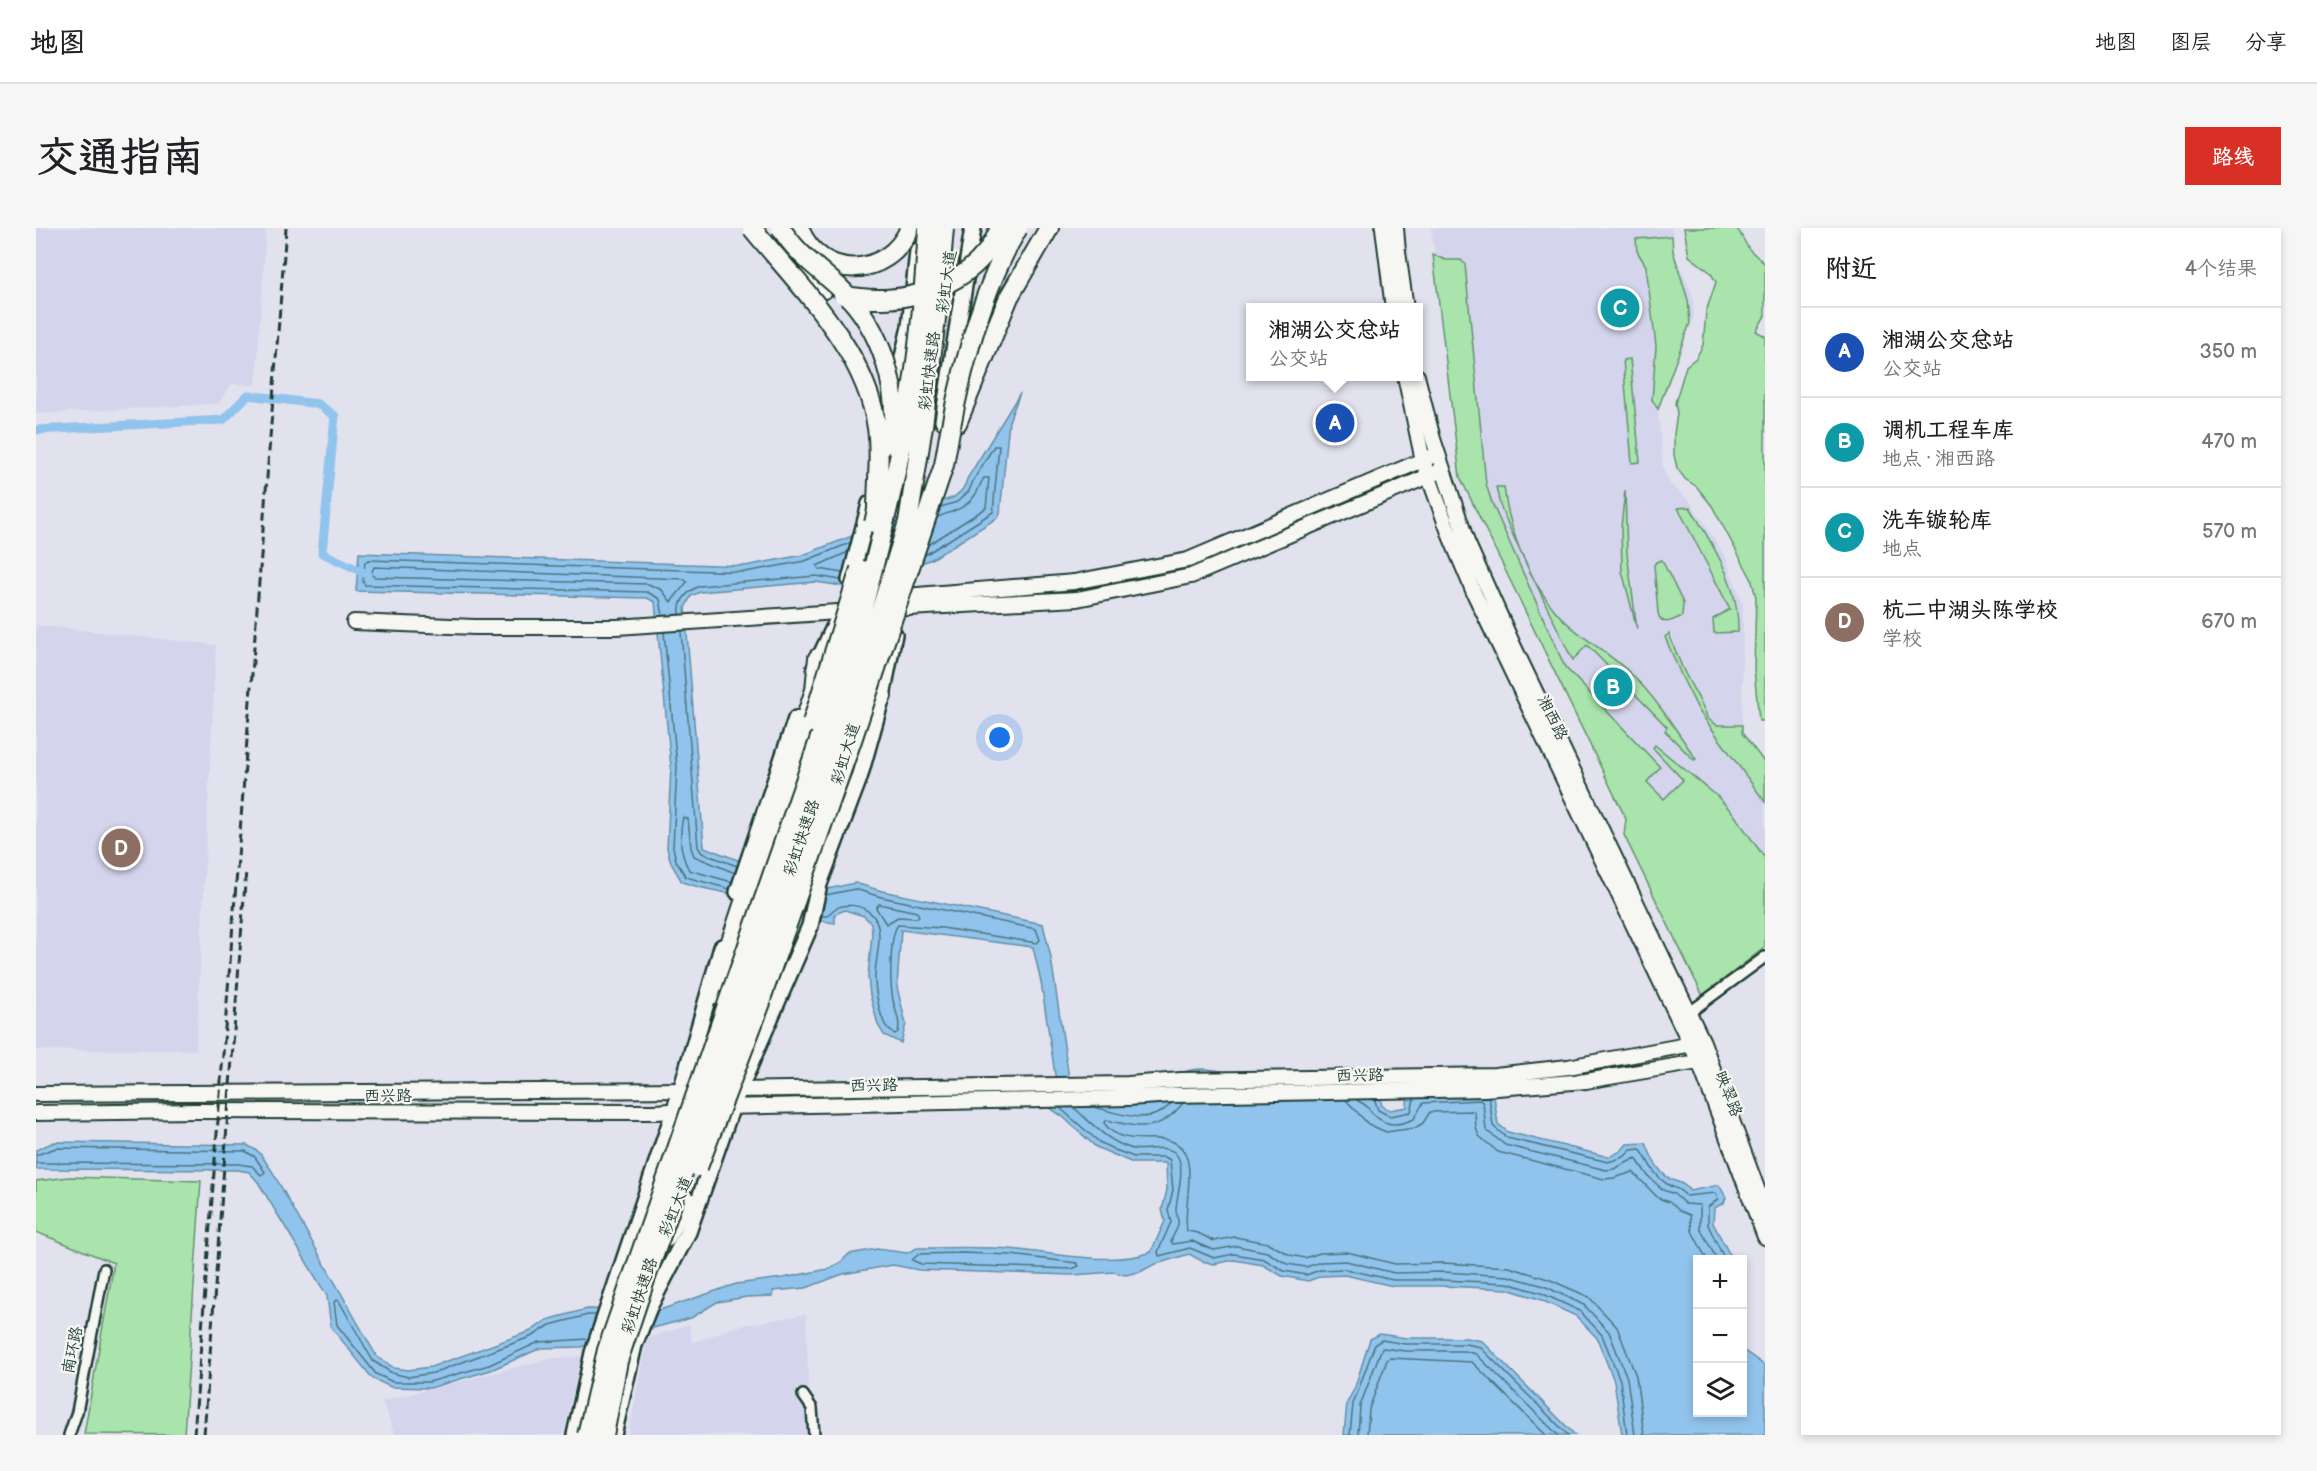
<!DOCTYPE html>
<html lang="zh">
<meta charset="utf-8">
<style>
body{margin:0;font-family:"Balsamiq Sans","LXGW WenKai TC",sans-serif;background:#f6f6f6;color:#202124}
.controls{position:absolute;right:18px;bottom:18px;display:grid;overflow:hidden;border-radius:0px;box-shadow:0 3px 9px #0003}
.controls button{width:54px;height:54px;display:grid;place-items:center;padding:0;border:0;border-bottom:2px solid #e0e0e0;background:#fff;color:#202124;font:30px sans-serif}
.you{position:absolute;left:964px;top:510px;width:21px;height:21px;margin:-15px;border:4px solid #fff;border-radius:50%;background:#1a73e8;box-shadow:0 0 0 9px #1a73e833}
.badge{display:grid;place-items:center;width:39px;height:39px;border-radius:50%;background:#d93025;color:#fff;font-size:20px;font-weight:700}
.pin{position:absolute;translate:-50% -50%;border:3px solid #fff;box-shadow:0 2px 6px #0006}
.popup{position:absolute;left:1210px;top:75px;width:177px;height:78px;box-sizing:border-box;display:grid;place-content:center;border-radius:0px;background:#fff;filter:drop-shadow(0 2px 4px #0005);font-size:20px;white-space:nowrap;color:#757577}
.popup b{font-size:22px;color:#202124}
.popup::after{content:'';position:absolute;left:50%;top:100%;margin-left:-12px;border:12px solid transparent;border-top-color:#fff}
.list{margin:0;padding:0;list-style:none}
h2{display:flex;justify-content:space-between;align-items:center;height:78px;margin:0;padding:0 24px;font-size:26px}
h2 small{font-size:20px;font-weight:400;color:#757577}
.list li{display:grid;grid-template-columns:39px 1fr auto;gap:18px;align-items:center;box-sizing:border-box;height:90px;padding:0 24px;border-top:2px solid #e0e0e0}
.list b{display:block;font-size:22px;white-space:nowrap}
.list p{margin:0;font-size:20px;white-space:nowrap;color:#757577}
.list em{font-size:20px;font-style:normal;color:#757577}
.icon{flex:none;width:33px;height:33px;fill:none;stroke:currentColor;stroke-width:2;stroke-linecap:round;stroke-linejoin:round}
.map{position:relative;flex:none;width:1729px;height:1207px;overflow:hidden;border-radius:0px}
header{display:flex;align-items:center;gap:36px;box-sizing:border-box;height:84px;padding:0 30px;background:#fff;border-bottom:2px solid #e0e0e0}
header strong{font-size:28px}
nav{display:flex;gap:33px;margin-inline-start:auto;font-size:21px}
.intro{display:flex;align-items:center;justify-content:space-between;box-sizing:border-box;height:144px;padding:0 36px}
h1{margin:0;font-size:42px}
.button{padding:15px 27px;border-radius:0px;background:#d93025;color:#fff;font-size:21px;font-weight:700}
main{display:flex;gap:36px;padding:0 36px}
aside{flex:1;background:#fff;border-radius:0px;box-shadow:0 3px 9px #0003}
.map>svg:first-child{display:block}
</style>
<header>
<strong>地图</strong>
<nav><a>地图</a><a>图层</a><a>分享</a></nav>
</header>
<div class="intro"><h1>交通指南</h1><a class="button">路线</a></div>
<main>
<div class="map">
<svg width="1729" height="1207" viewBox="0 0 1729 1207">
<rect width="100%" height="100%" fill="#e2e2ef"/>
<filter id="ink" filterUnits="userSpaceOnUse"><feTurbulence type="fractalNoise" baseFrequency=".0167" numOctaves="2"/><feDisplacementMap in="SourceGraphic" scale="12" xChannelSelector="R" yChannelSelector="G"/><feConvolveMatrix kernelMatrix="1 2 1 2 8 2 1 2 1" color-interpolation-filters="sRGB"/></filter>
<g filter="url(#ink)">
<path fill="#d4d4ed" d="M 0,0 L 230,0 L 220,157 L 196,156 L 182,176 L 0,186 Z
M 1395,0 L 1636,0 L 1637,23 L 1657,67 L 1658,89 L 1622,181 L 1627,241 L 1634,256 L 1654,273 L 1689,328 L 1707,376 L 1706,505 L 1729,535 L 1729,691 L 1590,591 L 1476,358 L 1424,249 Z
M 0,397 L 180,417 L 160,822 L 0,822 Z
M 770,1086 L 772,1142 L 771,1207 L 592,1207 L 611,1111 L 653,1096 L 656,1115 L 698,1099 Z
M 545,1128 L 527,1207 L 359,1207 L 346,1173 L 513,1131 Z"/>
<path fill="#a8e4ab" stroke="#649070" stroke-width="1.5" d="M 1648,0 L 1701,0 L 1713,21 L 1729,36 L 1729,88 L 1720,103 L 1729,108 L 1729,493 L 1723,493 L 1718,441 L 1720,369 L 1715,350 L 1676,278 L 1661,259 L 1649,251 L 1641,240 L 1638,227 L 1638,206 L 1641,185 L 1639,175 L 1650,138 L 1660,130 L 1667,117 L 1670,84 L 1680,54 L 1674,44 L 1653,28 Z
M 1636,8 L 1637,23 L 1652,72 L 1654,95 L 1622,181 L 1616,172 L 1620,118 L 1610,38 L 1601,23 L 1600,11 Z
M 1397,27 L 1410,32 L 1425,32 L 1429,36 L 1450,256 L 1456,275 L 1529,439 L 1624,539 L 1611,554 L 1628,571 L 1647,552 L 1617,520 L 1619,517 L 1681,568 L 1697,585 L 1729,630 L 1729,719 L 1667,768 L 1588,607 L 1590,591 L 1424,249 Z
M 1594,131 L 1604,234 L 1596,235 L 1587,132 Z
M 1460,259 L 1468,259 C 1473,303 1492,351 1521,385 C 1542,409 1573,424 1596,447 C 1621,471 1640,502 1660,531 L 1658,532 L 1629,503 L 1631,499 L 1551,417 L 1537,432 L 1534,427 L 1474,301 L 1464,277 Z
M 1589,262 L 1591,325 L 1601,401 L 1586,343 L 1585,300 Z
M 1654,279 C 1677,318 1704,357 1702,404 L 1678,405 L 1677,391 L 1694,381 L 1642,280 Z
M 1626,332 L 1647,375 L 1646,388 C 1636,393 1625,399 1622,385 L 1618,337 L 1620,334 Z
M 1633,406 C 1639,421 1644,437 1652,451 C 1657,462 1669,479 1671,490 L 1681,497 L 1706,497 L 1706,505 L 1729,535 L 1729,574 L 1663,483 L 1646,449 L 1629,409 Z
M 33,949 L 165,953 L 148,1207 L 48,1206 L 78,1035 L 0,1004 L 0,953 Z"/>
<path fill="#91c4ed" stroke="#638ea3" stroke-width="1.5" d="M 984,165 L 973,193 L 964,285 L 961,290 L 896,331 L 819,360 L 780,354 L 664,364 L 655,368 L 649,380 L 668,619 L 769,658 L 787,662 L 819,655 L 846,663 L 1007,696 L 1015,730 L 1034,857 L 1070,868 L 1119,873 C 1127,863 1135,849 1148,844 C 1169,836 1192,846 1213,848 C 1250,851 1288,849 1325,850 L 1331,863 L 1344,868 L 1346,878 L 1354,882 L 1371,879 L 1372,861 L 1377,854 L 1384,853 L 1392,862 L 1437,860 L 1440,851 L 1455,847 L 1462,896 L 1472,904 L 1573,929 L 1585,923 L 1591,916 L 1610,915 C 1615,928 1621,943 1634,951 C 1644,956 1646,953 1654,963 L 1683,957 L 1690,969 L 1688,975 L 1678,980 L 1677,995 L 1696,1031 L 1662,1032 L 1662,1184 L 1706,1184 L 1707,1122 L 1729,1138 L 1729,1207 L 1586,1207 L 1578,1153 L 1561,1110 L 1540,1088 L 1503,1071 L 1471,1061 L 1407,1058 L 1357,1058 L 1309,1047 L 1286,1048 L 1272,1053 L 1246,1048 L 1227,1037 L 1198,1032 L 1178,1036 L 1166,1033 L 1153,1026 L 1117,1037 L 1104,1044 L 1089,1047 L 1078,1044 L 1037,1047 L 883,1042 L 857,1037 L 807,1046 L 770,1060 L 737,1063 L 737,1068 L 711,1069 L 681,1074 L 655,1090 L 545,1119 L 505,1120 L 455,1142 L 394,1160 L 355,1159 L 337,1151 L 295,1099 L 291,1068 L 222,954 L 213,944 L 202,942 L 0,941 L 0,922 L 18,914 L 211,917 L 223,924 L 236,943 L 341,1129 L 358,1140 L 372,1142 L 395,1139 L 495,1103 L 511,1092 L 551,1081 L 624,1082 L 700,1056 L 747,1050 L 792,1041 L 805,1034 L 813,1026 L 841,1021 L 871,1025 L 881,1020 C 911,1020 942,1018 973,1021 C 1012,1024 1078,1039 1115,1024 L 1129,993 L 1126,982 L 1131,962 L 1130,935 L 1097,935 L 1060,919 L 1026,888 L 1006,875 L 999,860 L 1020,853 L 1005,754 L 997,719 L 865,702 L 861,759 L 870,796 L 865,815 L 848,807 L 842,797 L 834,767 L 832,749 L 836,706 L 835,695 L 828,688 L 809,682 L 799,686 L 799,695 C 769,692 743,677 714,670 C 691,664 668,662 646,654 L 635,635 L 631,620 L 635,539 L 619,374 L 611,370 L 320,363 L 323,325 L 709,338 L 767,327 L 918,269 C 925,264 929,260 931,251 Z
M 1344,1106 L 1370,1110 L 1430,1110 L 1446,1113 L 1539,1207 L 1308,1207 L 1311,1175 L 1319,1159 L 1334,1111 Z"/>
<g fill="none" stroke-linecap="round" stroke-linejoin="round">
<path stroke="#4d737e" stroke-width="1.5" d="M 892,317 L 950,280 L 953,250 L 948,250 C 944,255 943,262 939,267 C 930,281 916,283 902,289
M 889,327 L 957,284 L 963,218 L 958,218 L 937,253 L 933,263 L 921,274 L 905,279
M 338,339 L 648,351 L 651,354 L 635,374 L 626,362 L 612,356 L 338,349 L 335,346 Z
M 807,345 L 783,341 L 781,338 L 812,324
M 644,386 C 642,372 651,364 663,358 L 780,348 L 805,352
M 627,388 L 624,371 L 611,364 L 329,357 L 327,354 L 329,334 L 332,332 L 709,344 L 769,333 L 814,315
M 645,403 L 662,619 L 666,625 L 701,638
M 628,404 L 641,539 L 637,619 L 640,633 L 650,649 L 694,661
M 696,654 L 653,642 C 644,626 643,607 647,589 L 652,591 L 655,620 L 658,628 L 699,645
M 843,676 L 881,684 L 883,688 L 880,690 L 862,689 L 850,696 L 840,680 Z
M 785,688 L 792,688 C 801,671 835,675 841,695 C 846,710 840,730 839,746 C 838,759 841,771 844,783 C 847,793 849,801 859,806 L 862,804 C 865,793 859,783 857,772 C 854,758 853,707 862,697 L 906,700 L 1001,715 L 1004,712 L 1000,701 L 845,669 L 819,661 L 790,667
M 1453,869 L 1457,898 L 1471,910 L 1572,934 L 1588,929 L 1595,922 L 1604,921 C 1613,933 1617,947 1631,956 C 1640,962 1641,958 1650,968 L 1680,965 L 1682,971 L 1672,979 L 1672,997 L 1689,1032
M 1335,871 L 1339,873 L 1342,882 L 1354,888 L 1375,884 L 1378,871
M 1310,872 L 1332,896 L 1350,904 L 1379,900 L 1387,895 L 1394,884 L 1437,883 L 1439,885 L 1440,900 L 1443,908 L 1462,924 L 1568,951 L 1578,950 L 1597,944 L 1622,970 L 1633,974 L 1644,983 L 1654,987 L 1656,1003 L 1671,1032
M 1321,872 C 1324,875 1330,876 1332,880 C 1345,897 1358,900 1378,891 L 1387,875 L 1444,872 L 1447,875 L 1450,902 L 1469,917 L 1570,942 L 1578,941 L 1600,930 L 1612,948 L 1627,962 L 1638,966 L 1649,976 L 1664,977 L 1664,1000 L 1681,1032
M 1147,875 C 1123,905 1105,900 1071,892 L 1068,895 C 1087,922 1121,903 1141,916 C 1164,930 1146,981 1151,1003 L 1162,1005 L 1178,1013 L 1199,1009 L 1232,1015 L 1254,1027 L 1269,1030 L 1284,1025 L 1311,1024 L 1359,1036 L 1407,1035 L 1473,1039 L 1512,1051 L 1553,1069 L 1581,1099 L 1600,1148 L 1608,1207
M 1037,879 C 1057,896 1071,914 1097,921 C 1109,924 1127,916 1138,924 C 1152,936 1140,968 1140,982 C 1140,987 1143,991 1142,996 C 1141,1002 1137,1007 1135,1013 L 1137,1016 L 1156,1013 L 1178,1022 L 1201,1018 L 1231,1024 L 1251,1036 L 1270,1039 L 1285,1034 L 1310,1033 L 1358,1045 L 1407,1044 L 1472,1048 L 1508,1058 L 1548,1077 L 1573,1104 L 1591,1150 L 1599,1207
M 1059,879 C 1084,886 1116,899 1135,875
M 1024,880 L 1063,914 L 1079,922 L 1098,929 L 1129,929 L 1134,932 L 1137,962 L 1132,982 L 1135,994 L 1122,1024 L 1123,1028 L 1154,1020 L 1178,1030 L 1198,1026 L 1228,1031 L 1248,1043 L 1270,1047 L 1284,1042 L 1309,1041 L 1357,1052 L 1407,1052 L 1471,1055 L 1505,1065 L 1544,1083 L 1566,1107 L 1584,1152 L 1591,1207
M 0,927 L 20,920 L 209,923 L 219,929 L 229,944 L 225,947 L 216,938 L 202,936 L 0,935
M 927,1025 L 975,1027 L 1041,1035 L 1043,1038 L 1036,1041 L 885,1036 L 876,1032 L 883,1026 Z
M 552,1111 L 503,1114 L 453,1137 L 393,1154 L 357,1154 L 340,1146 L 301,1097 L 298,1074 L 300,1072 L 303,1073 L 337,1133 L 356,1145 L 372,1149 L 397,1145 L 497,1108 L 514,1097 L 552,1087 L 560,1087
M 1314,1207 L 1317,1176 L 1339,1116 L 1346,1112 L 1369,1116 L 1430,1116 L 1444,1119 L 1532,1207
M 1322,1207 L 1324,1178 L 1345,1122 L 1347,1120 L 1369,1123 L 1429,1123 L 1440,1126 L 1522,1207
M 1331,1207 L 1333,1181 L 1351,1132 L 1354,1130 L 1436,1134 L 1510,1207"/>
<path stroke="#91c4ed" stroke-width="9" d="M 0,202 L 187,192 L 212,167 L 282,176 L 299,188 L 286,325 L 331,346"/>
<g stroke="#1f3d34" stroke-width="14">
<path id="street" d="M 1650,787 L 1729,729
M 767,1167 L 776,1180 L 778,1207
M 33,1207 L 41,1184 L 68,1041"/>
</g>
<g stroke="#1f3d34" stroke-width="18">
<path id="secondary" d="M 1347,0 L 1357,80
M 1360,0 L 1362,24 L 1370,80
M 1369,148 L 1387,233 L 1415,310 L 1439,367 L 1663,834 L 1729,1009
M 1381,148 L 1397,211 L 1431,314 L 1478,419 L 1667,814 L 1729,982
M 858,369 L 1038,354 L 1152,332 L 1394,229
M 853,381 L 1041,371 L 1155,348 L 1407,242
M 318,394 L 439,399 L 581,399 L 816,383
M 694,862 L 1092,856 L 1145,852 L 1459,847 L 1532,839 L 1667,814
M 0,866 L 654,862
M 686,879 L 1092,870 L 1137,867 L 1448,861 L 1550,853 L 1674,832
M 0,885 L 161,883 L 620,884 L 649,882"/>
</g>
<g stroke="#1f3d34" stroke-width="20">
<path id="primary" d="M 858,168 L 874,99 L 882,23
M 907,193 L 937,0
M 814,352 L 834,276
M 779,440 L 803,389
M 702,664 L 760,491
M 539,1207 L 557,1125 L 645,863 L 686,719
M 577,1207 L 598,1117 L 613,1079 L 652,1004 L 696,878 L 774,698 L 783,656 L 823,550 L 846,468 L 858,406"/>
</g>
<g stroke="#1f3d34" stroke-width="22">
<path id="highway" d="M 763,0 C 784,54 852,51 874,0
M 753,39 L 788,61
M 921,195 L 973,69 L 1013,0
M 824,513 L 830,496 L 846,468
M 685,769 L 691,725 L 779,462 L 782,430
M 630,1010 L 650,972"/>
</g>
<use href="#street" stroke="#f6f6f2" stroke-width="9"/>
<use href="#secondary" stroke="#f6f6f2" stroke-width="14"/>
<use href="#primary" stroke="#f6f6f2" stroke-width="15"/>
<use href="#highway" stroke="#f6f6f2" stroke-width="18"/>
<path stroke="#1f3d34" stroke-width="3" stroke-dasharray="9 4.5" stroke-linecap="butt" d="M 158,1207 L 250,0
M 168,1207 L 210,642"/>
<g stroke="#1f3d34" stroke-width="22" stroke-linecap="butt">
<path id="highway-bridge" d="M 716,0 C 764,59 830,122 841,200 C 845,225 841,256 841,282 L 838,295
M 745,0 C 760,26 785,42 807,63 C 845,100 866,164 855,216
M 807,67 C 865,81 941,59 964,0
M 776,495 L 824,341
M 721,782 L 816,512 L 908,237 C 920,162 943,65 982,0
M 662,939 L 726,772
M 551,1207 L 571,1122 L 818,412 C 838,339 857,265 871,190 C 883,128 888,64 892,0
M 568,1207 L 582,1133 L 608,1055 L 834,417 L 872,294 L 887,198 L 901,82 L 908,0"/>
</g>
<use href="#highway-bridge" stroke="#f6f6f2" stroke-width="18"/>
</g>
</g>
<g text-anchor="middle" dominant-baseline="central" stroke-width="4.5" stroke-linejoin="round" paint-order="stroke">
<g font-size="16" fill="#1f3d34" stroke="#f6f6f2">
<text transform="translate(911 54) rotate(-82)">彩虹大道</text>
<text transform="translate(894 143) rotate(-83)">彩虹快速路</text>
<text transform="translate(1516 490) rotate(64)">湘西路</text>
<text transform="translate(810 526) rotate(-73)">彩虹大道</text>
<text transform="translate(766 610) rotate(-71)">彩虹快速路</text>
<text transform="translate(1324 848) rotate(-1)">西兴路</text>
<text transform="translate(838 858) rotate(-1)">西兴路</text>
<text transform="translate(1692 866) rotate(69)">映翠路</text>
<text x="352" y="868">西兴路</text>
<text transform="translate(640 979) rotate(-68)">彩虹大道</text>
<text transform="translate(604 1068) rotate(-71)">彩虹快速路</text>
<text transform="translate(37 1122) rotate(-79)">南环路</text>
</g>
</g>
</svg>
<div class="controls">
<button>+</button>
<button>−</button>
<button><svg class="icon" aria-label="layers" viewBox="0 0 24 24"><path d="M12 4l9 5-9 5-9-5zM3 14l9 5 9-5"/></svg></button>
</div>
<div class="you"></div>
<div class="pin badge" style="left:1299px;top:195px;background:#1a4fb4">A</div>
<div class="popup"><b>湘湖公交总站</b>公交站</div>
<div class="pin badge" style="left:1577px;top:459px;background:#0f9aa8">B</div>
<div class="pin badge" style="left:1584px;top:80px;background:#0f9aa8">C</div>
<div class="pin badge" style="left:85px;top:620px;background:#8d6e63">D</div>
</div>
<aside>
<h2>附近<small>4个结果</small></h2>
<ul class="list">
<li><span class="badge" style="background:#1a4fb4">A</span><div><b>湘湖公交总站</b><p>公交站</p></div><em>350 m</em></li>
<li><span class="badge" style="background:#0f9aa8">B</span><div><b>调机工程车库</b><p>地点 · 湘西路</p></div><em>470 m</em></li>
<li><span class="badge" style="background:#0f9aa8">C</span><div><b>洗车镟轮库</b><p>地点</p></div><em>570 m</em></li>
<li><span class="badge" style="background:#8d6e63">D</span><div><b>杭二中湖头陈学校</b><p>学校</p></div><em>670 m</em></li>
</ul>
</aside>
</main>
